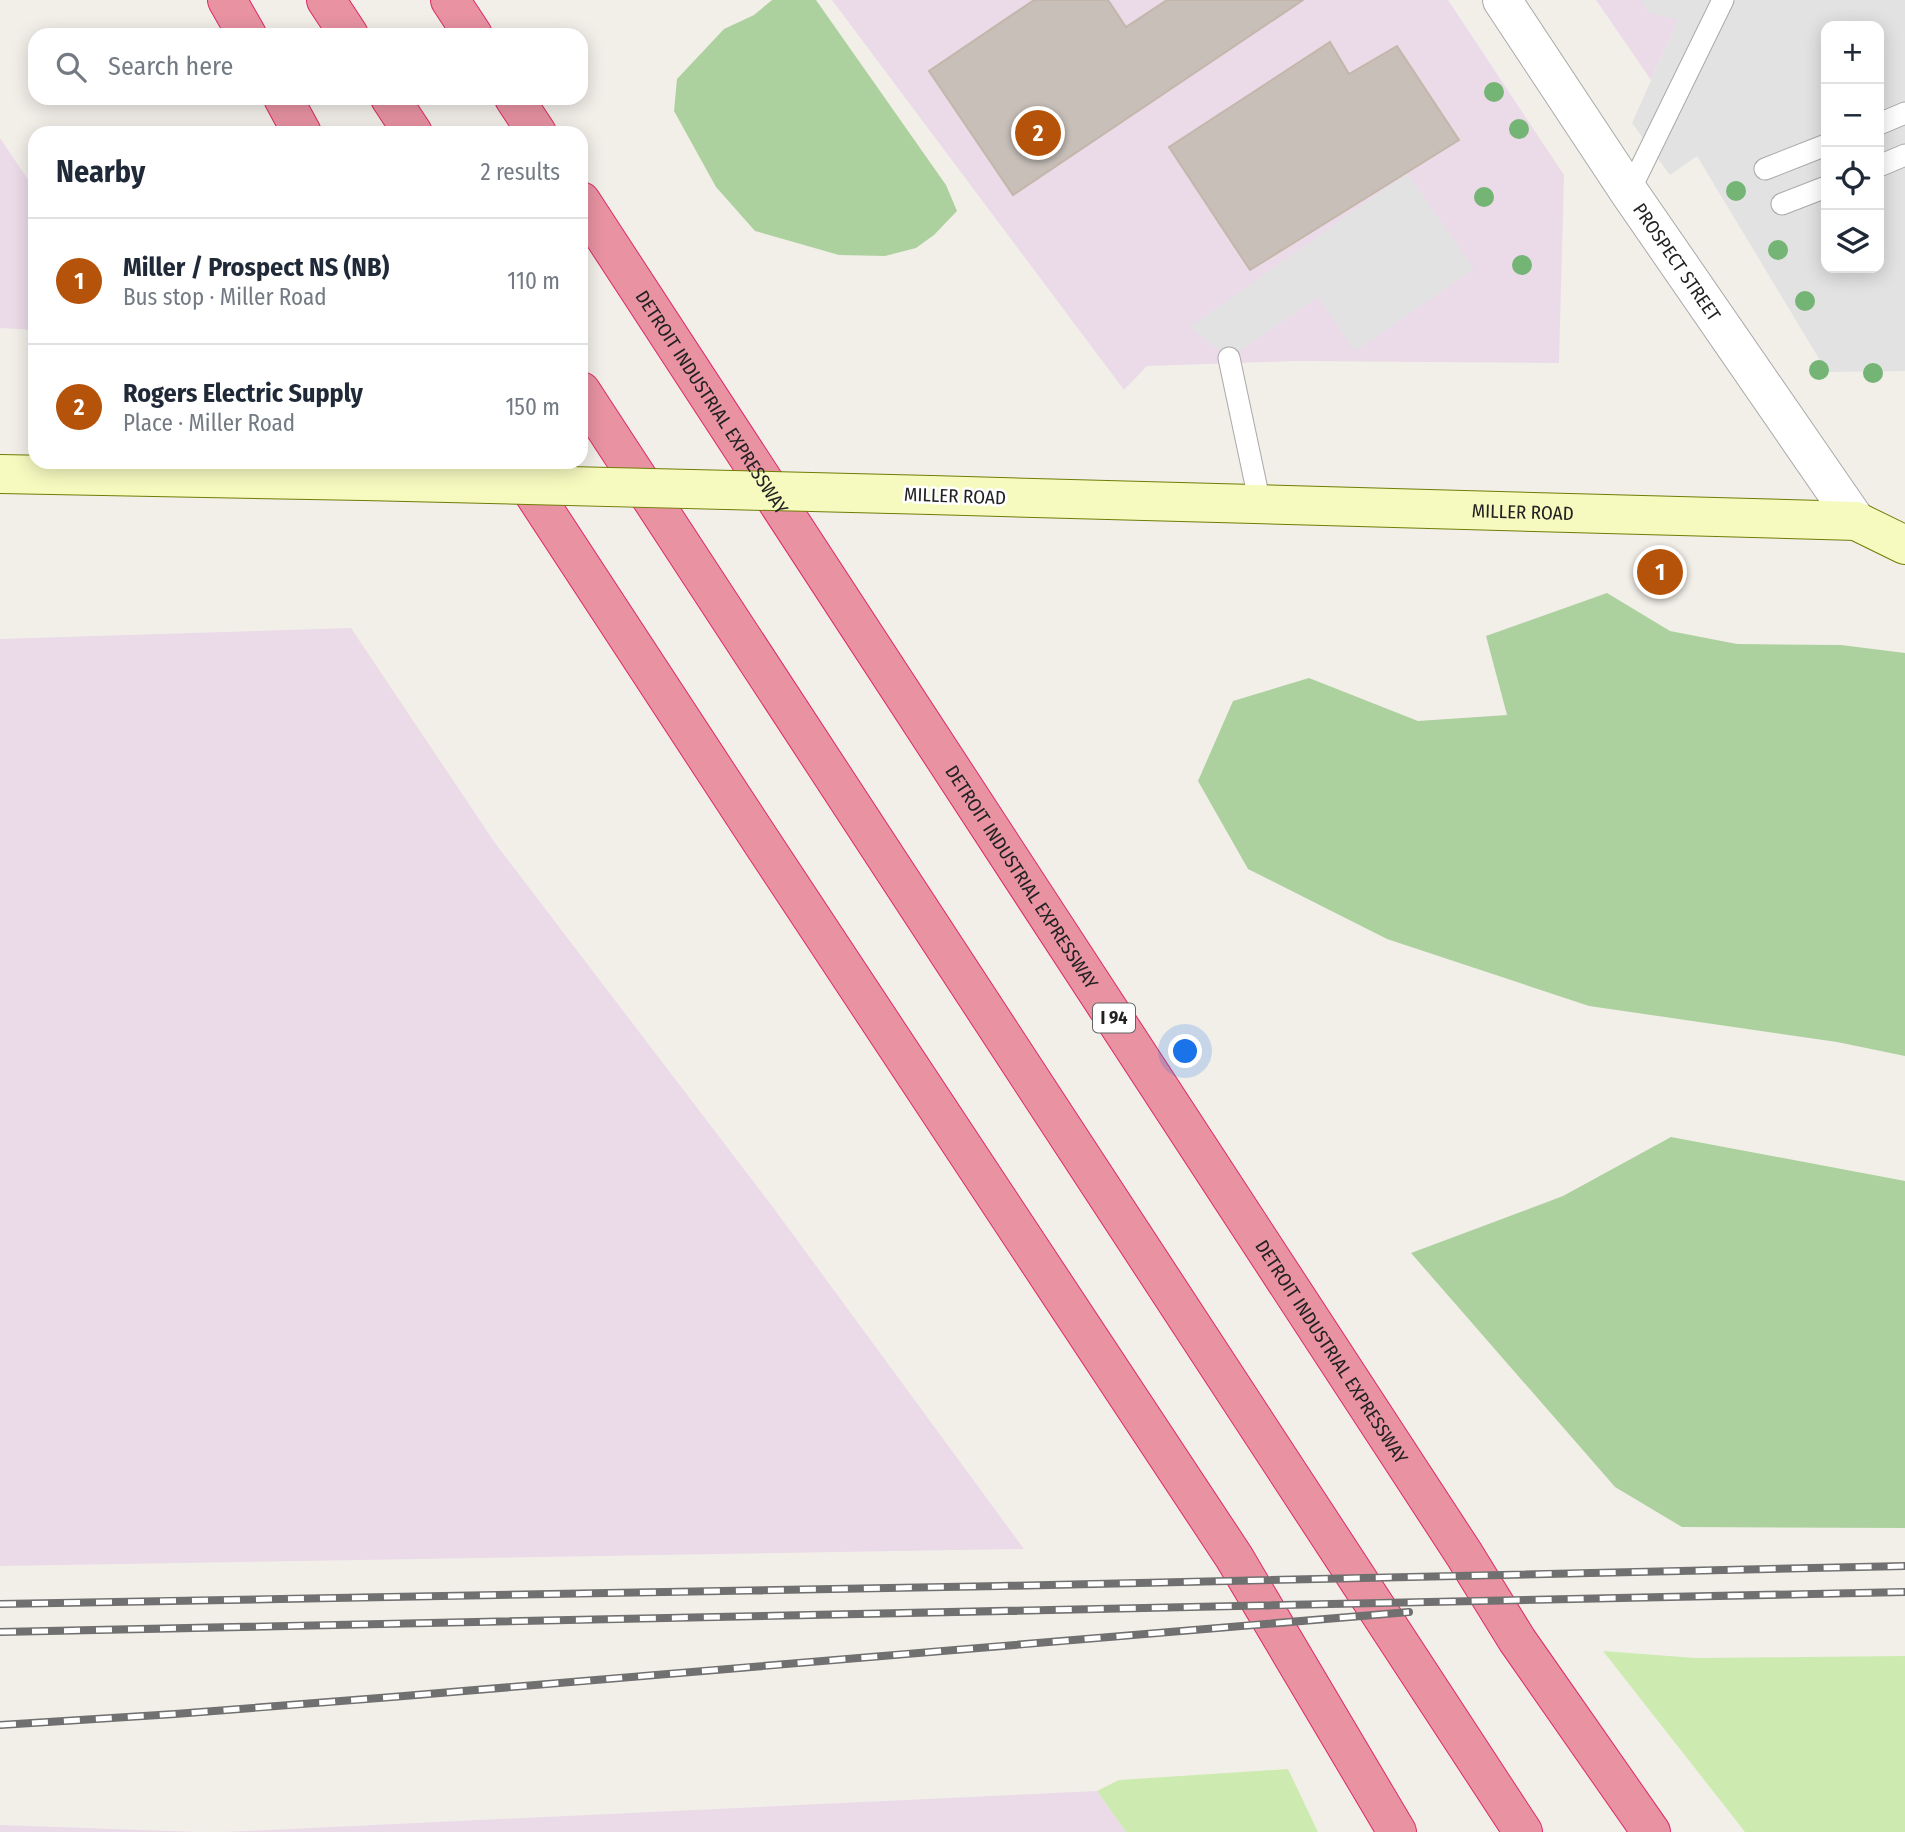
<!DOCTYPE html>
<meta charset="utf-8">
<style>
body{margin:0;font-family:"Fira Sans Condensed",sans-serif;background:#f6f6f7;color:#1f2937}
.controls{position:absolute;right:21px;top:21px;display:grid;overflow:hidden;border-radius:14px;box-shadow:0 4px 18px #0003}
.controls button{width:63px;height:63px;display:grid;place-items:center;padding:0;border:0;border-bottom:2px solid #e0e1e3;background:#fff;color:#1f2937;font:35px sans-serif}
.you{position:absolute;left:1186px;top:1052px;width:24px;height:24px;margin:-18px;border:5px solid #fff;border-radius:50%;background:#1a73e8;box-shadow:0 0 0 10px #1a73e833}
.badge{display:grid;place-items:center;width:46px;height:46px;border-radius:50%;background:#b45309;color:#fff;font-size:23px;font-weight:700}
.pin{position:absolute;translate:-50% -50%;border:4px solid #fff;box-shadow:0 2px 7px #0006}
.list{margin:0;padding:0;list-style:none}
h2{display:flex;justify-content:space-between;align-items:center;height:91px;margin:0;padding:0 28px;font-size:30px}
h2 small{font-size:23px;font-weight:400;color:#747a83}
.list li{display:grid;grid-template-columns:46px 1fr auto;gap:21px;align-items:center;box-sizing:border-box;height:126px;padding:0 28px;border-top:2px solid #e0e1e3}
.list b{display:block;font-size:26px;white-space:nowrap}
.list p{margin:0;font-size:23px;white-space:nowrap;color:#747a83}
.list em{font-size:23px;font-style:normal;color:#747a83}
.icon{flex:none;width:38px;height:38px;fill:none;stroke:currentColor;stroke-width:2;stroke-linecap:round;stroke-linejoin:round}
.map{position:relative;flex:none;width:1905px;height:1832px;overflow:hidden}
.search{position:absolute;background:#fff;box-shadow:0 4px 18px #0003;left:28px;top:28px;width:560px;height:77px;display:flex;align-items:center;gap:18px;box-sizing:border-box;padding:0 24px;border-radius:21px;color:#747a83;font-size:26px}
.panel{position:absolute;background:#fff;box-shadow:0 4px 18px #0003;left:28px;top:126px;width:560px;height:343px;border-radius:21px}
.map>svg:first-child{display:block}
</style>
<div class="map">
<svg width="1905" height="1832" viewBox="0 0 1905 1832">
<rect width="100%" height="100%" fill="#f2efe9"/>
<path fill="#ebdbe8" d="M 832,0 L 1448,0 L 1564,175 L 1559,363 L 1297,361 L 1147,366 L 1124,390 Z
M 1596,0 L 1687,0 L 1651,80 Z
M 0,138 L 35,190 L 35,330 L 0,328 Z
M 351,628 L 495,843 L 775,1210 L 1024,1549 L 0,1566 L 0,639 Z
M 1097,1791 L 1126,1832 L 225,1832 Z
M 0,1825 L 199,1832 L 0,1832 Z"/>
<path fill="#cdebb0" d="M 1603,1651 L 1695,1658 L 1905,1656 L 1905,1832 L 1745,1832 Z
M 1288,1769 L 1318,1832 L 1126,1832 L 1097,1791 L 1119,1780 Z"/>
<path fill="#add19e" d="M 772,0 L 816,0 L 946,185 L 957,211 L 934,235 L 916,248 L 885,256 L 839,255 L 755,231 L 716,187 L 674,111 L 677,79 L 724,29 L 754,15 Z
M 1607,593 L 1670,631 L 1737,644 L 1841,645 L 1905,653 L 1905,1056 L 1837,1042 L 1589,1006 L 1387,939 L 1248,869 L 1198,781 L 1233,701 L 1309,678 L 1418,721 L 1507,715 L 1486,636 Z
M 1671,1137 L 1905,1181 L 1905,1528 L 1682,1527 L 1615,1487 L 1411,1253 L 1563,1196 Z"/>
<path fill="#e2e2e2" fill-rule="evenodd" d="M 1641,0 L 1905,0 L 1905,371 L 1827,372 L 1697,156 L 1670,175 L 1632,123 L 1678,20 L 1648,12 ZM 1826,26 L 1879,26 L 1879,268 L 1826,268 Z
M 1407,173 L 1474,269 L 1355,351 L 1318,297 L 1229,358 L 1190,327 Z"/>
<path fill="#c7bfb8" stroke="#c4b6ab" stroke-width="2" d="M 1034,0 L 1108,0 L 1126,27 L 1167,0 L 1303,0 L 1013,195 L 929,71 Z
M 1330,42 L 1349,74 L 1397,46 L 1459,140 L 1250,270 L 1169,147 Z"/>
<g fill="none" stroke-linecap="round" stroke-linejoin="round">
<g stroke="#a9a9a9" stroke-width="23">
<path id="lane" d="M 1879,124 L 1905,113
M 1879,166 L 1905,155
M 1765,169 L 1826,145
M 1629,192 L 1723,0
M 1782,204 L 1826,187
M 1229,358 L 1260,504"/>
</g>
<g stroke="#a9a9a9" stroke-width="40">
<g id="street">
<path id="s1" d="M 1502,0 L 1629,192 L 1856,521"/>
</g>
</g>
<g stroke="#707d05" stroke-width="40">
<g id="secondary">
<path d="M 0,474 L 364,481"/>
<path id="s2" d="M 931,495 L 1856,521 L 1905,545"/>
</g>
</g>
<g stroke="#dc2a67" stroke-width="40">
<g id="highway">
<path d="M 227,0 L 247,35"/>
<path d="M 326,0 L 349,35"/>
<path d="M 450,0 L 473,35"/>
<path d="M 283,98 L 302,133"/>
<path d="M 390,98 L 413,133"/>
<path d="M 514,98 L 537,133"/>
<path id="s3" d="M 581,201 L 1464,1554 L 1517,1640 L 1651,1832"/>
<path d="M 581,391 L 1523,1832"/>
<path d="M 513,462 L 763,844 L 1234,1557 L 1397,1832"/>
</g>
</g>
<use href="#lane" stroke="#fff" stroke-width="21"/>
<use href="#street" stroke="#fff" stroke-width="38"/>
<use href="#secondary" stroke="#f7fabf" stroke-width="38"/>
<use href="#highway" stroke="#e892a2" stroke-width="38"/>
<g stroke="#707070" stroke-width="8">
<path id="rail" d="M 0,1604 L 1001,1586 L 1905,1566
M 0,1632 L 1905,1592
M 0,1725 L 175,1714 L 392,1697 L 1409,1612"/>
</g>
<use href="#rail" stroke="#fff" stroke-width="5" stroke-dasharray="16" stroke-linecap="butt"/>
<g stroke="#707d05" stroke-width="40" stroke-linecap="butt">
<path id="secondary-bridge" d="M 364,481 L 931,495"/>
</g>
<use href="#secondary-bridge" stroke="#f7fabf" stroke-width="38"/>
</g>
<g fill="#74b475">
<circle cx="1494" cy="92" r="10"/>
<circle cx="1519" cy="129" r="10"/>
<circle cx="1736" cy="191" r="10"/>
<circle cx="1484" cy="197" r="10"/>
<circle cx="1778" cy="250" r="10"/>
<circle cx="1522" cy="265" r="10"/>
<circle cx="1805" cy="301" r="10"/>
<circle cx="1819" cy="370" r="10"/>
<circle cx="1873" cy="373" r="10"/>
</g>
<g text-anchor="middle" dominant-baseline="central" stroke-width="5" stroke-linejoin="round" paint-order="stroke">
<rect fill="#fff" stroke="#646464" stroke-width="2" x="1093" y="1003.5" width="42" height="29" rx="5"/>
<g font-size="18" font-weight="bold" fill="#222">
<text x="1114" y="1018">I 94</text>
</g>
<g font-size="19" fill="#222" stroke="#fff">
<text stroke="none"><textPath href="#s1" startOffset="315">PROSPECT STREET</textPath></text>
<text stroke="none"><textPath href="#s3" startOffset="240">DETROIT INDUSTRIAL EXPRESSWAY</textPath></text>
<text transform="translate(955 496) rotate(2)">MILLER ROAD</text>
<text stroke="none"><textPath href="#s2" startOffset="592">MILLER ROAD</textPath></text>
<text stroke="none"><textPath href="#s3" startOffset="807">DETROIT INDUSTRIAL EXPRESSWAY</textPath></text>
<text stroke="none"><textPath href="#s3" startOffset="1374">DETROIT INDUSTRIAL EXPRESSWAY</textPath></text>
</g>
</g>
</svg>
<div class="controls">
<button>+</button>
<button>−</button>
<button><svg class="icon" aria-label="locate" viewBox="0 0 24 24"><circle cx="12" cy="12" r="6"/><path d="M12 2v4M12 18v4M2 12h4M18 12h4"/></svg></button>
<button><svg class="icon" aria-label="layers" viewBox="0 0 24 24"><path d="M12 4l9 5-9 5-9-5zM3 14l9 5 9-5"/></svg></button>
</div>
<div class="you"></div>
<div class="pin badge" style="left:1660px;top:572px">1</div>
<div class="pin badge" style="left:1038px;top:133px">2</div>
<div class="search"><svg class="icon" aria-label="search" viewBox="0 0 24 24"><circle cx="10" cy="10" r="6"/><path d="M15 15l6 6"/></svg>Search here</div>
<section class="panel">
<h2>Nearby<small>2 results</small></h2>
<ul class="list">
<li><span class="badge">1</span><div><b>Miller / Prospect NS (NB)</b><p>Bus stop · Miller Road</p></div><em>110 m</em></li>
<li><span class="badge">2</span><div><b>Rogers Electric Supply</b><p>Place · Miller Road</p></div><em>150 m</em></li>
</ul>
</section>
</div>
